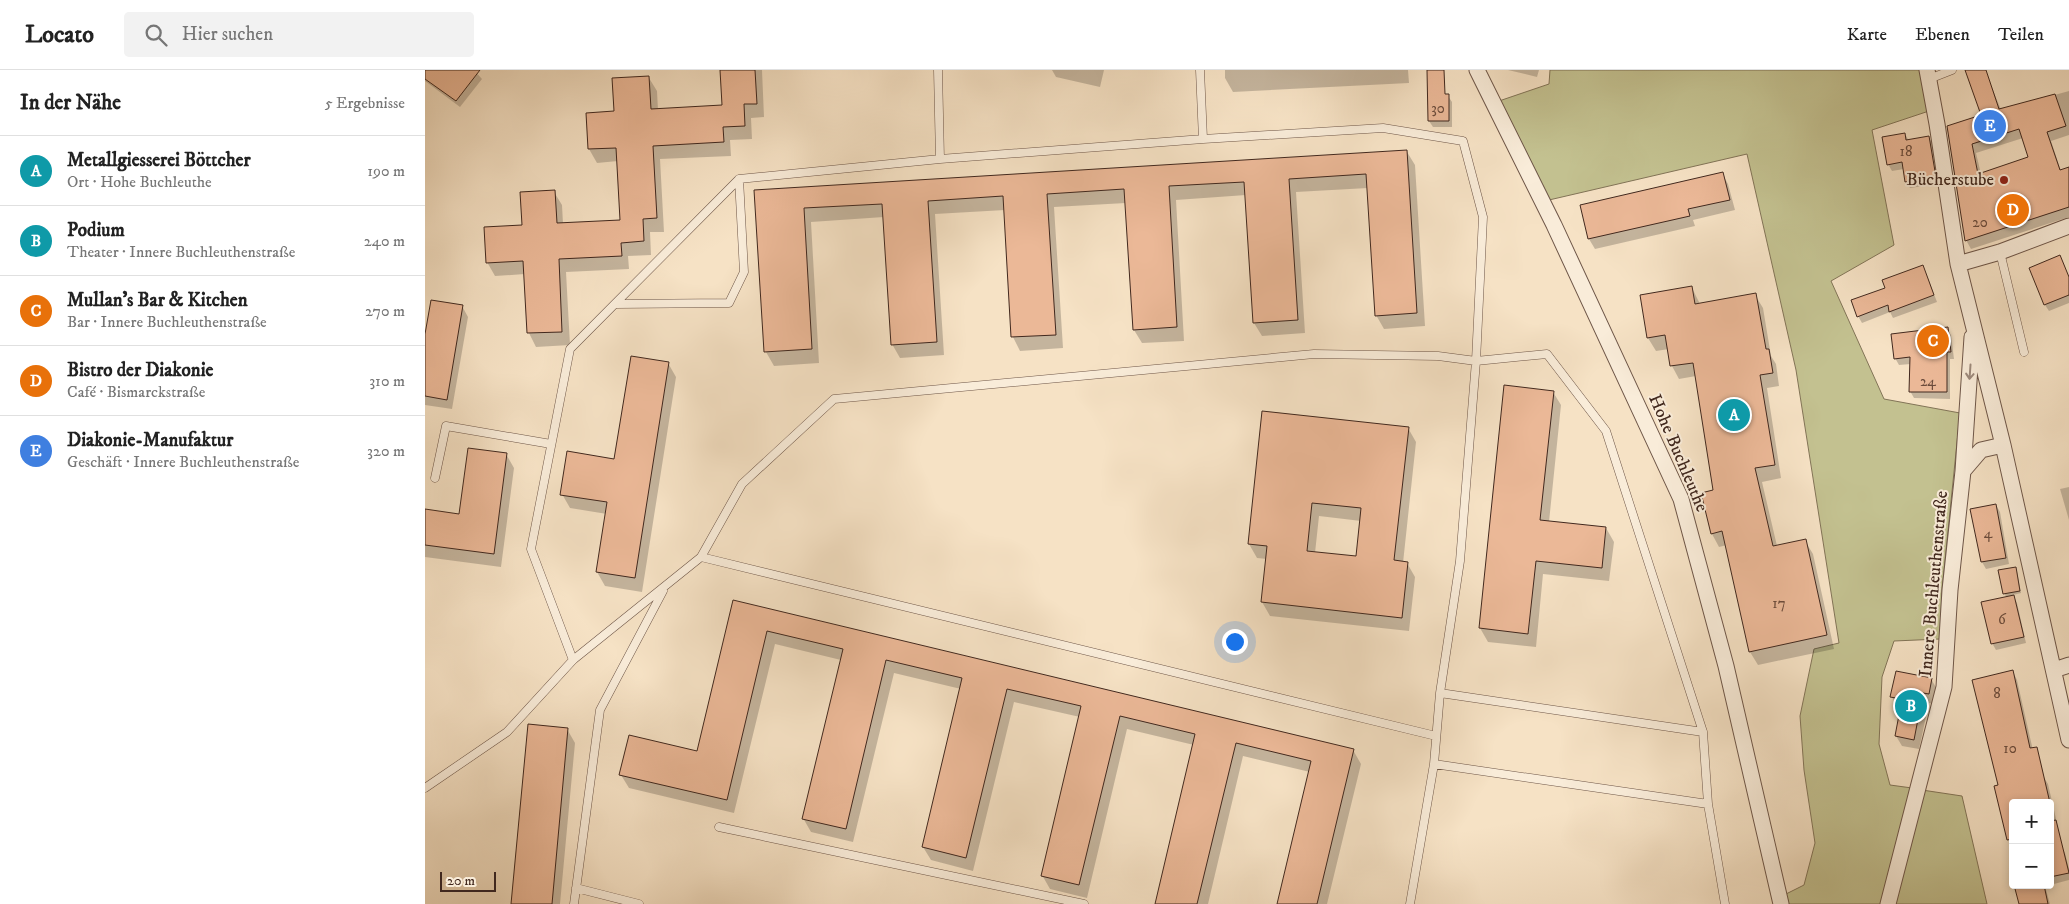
<!DOCTYPE html>
<html lang="de">
<meta charset="utf-8">
<style>
body{margin:0;font-family:"IM FELL DW Pica",serif;background:#f2f2f2;color:#222}
.controls{position:absolute;right:15px;bottom:15px;display:grid;overflow:hidden;border-radius:5px;box-shadow:0 2px 8px #0003}
.controls button{width:45px;height:45px;display:grid;place-items:center;padding:0;border:0;border-bottom:1px solid #e0e0e0;background:#fff;color:#222;font:25px sans-serif}
.scale{position:absolute;left:15px;bottom:12px;width:56px;box-sizing:border-box;padding-left:5px;border:2px solid #41281e;border-top:0;font-size:14px;line-height:18px;white-space:nowrap;color:#41281e;-webkit-text-stroke:4px #f9ecd9;paint-order:stroke}
.you{position:absolute;left:809px;top:571px;width:18px;height:18px;margin:-12px;border:4px solid #fff;border-radius:50%;background:#1a73e8;box-shadow:0 0 0 8px #1a73e833}
.badge{display:grid;place-items:center;width:32px;height:32px;border-radius:50%;background:#d93025;color:#fff;font-size:16px;font-weight:700}
.pin{position:absolute;translate:-50% -50%;border:2px solid #fff;box-shadow:0 1px 5px #0006}
.list{margin:0;padding:0;list-style:none}
h2{display:flex;justify-content:space-between;align-items:center;height:65px;margin:0;padding:0 20px;font-size:21px}
h2 small{font-size:16px;font-weight:400;color:#767676}
.list li{display:grid;grid-template-columns:32px 1fr auto;gap:15px;align-items:center;box-sizing:border-box;height:70px;padding:0 20px;border-top:1px solid #e0e0e0}
.list b{display:block;font-size:19px;white-space:nowrap}
.list p{margin:0;font-size:16px;white-space:nowrap;color:#767676}
.list em{font-size:16px;font-style:normal;color:#767676}
.icon{flex:none;width:28px;height:28px;fill:none;stroke:currentColor;stroke-width:2;stroke-linecap:round;stroke-linejoin:round}
.map{position:relative;flex:none;width:1644px;height:834px;overflow:hidden}
header{display:flex;align-items:center;gap:30px;box-sizing:border-box;height:70px;padding:0 25px;background:#fff;border-bottom:1px solid #e0e0e0}
header strong{font-size:24px}
nav{display:flex;gap:28px;margin-inline-start:auto;font-size:18px}
.search{width:350px;height:45px;background:#f2f2f2;display:flex;align-items:center;gap:12px;box-sizing:border-box;padding:0 18px;border-radius:5px;color:#767676;font-size:19px}
main{display:flex}
aside{flex:1;background:#fff}
.map>svg:first-child{display:block}
</style>
<header>
<strong>Locato</strong>
<div class="search"><svg class="icon" aria-label="search" viewBox="0 0 24 24"><circle cx="10" cy="10" r="6"/><path d="M15 15l6 6"/></svg>Hier suchen</div>
<nav><a>Karte</a><a>Ebenen</a><a>Teilen</a></nav>
</header>
<main>
<aside>
<h2>In der Nähe<small>5 Ergebnisse</small></h2>
<ul class="list">
<li><span class="badge" style="background:#0f9aa8">A</span><div><b>Metallgiesserei Böttcher</b><p>Ort · Hohe Buchleuthe</p></div><em>190 m</em></li>
<li><span class="badge" style="background:#0f9aa8">B</span><div><b>Podium</b><p>Theater · Innere Buchleuthenstraße</p></div><em>240 m</em></li>
<li><span class="badge" style="background:#e8710a">C</span><div><b>Mullan's Bar &amp; Kitchen</b><p>Bar · Innere Buchleuthenstraße</p></div><em>270 m</em></li>
<li><span class="badge" style="background:#e8710a">D</span><div><b>Bistro der Diakonie</b><p>Café · Bismarckstraße</p></div><em>310 m</em></li>
<li><span class="badge" style="background:#3f7fe0">E</span><div><b>Diakonie-Manufaktur</b><p>Geschäft · Innere Buchleuthenstraße</p></div><em>320 m</em></li>
</ul>
</aside>
<div class="map">
<svg width="1644" height="834" viewBox="0 0 1644 834">
<rect width="100%" height="100%" fill="#f6e2c5"/>
<filter id="stains"><feTurbulence type="fractalNoise" baseFrequency=".004" numOctaves="4"/><feColorMatrix values="0 0 0 0 .2 0 0 0 0 .09 0 0 0 0 .02 0 0 0 .5 -.17"/></filter>
<radialGradient id="worn" r=".72"><stop offset=".6" stop-color="#630" stop-opacity="0"/><stop offset="1" stop-color="#630" stop-opacity=".3"/></radialGradient>
<path fill="#c3c190" stroke="#827457" d="M 1125,0 L 1497,0 L 1504,41 L 1447,60 L 1469,175 L 1406,211 L 1459,329 L 1535,343 L 1517,520 L 1515,569 L 1469,571 L 1457,607 L 1454,674 L 1465,715 L 1487,718 L 1459,834 L 1364,834 L 1361,824 L 1379,815 L 1390,773 L 1379,700 L 1375,646 L 1389,579 L 1414,573 L 1371,300 L 1322,84 L 1124,130 L 1074,31 L 1124,14 Z
M 1497,720 L 1537,726 L 1562,834 L 1467,834 Z"/>
<path fill="#0003" fill-rule="evenodd" d="M 0,0 L 49,0 L 57,9 L 35,37 L 0,11 Z
M 297,0 L 337,0 L 339,47 L 326,48 L 327,69 L 305,70 L 306,86 L 235,89 L 239,162 L 225,162 L 226,185 L 203,186 L 204,199 L 141,202 L 145,275 L 111,277 L 104,263 L 100,204 L 70,206 L 62,192 L 129,122 L 137,135 L 138,154 L 196,151 L 193,91 L 172,93 L 164,79 L 162,44 L 190,42 L 224,8 L 232,21 L 233,40 L 299,37 Z
M 627,0 L 679,0 L 675,17 L 631,7 Z
M 800,0 L 983,0 L 984,13 L 808,22 L 800,8 Z
M 1083,0 L 1114,0 L 1112,7 Z
M 1552,0 L 1560,0 L 1576,40 L 1644,21 L 1644,65 L 1626,71 L 1636,101 L 1644,98 L 1644,147 L 1546,179 L 1541,170 L 1523,57 L 1558,46 ZM 1598,68 L 1605,88 L 1556,104 L 1551,83 Z
M 1023,26 L 1027,32 L 1027,57 L 1008,57 L 1004,51 Z
M 1480,64 L 1484,71 L 1504,68 L 1508,74 L 1513,114 L 1485,118 L 1481,111 L 1479,99 L 1467,101 L 1463,94 Z
M 982,82 L 990,95 L 1000,256 L 959,259 L 951,245 L 943,118 L 871,122 L 880,263 L 837,266 L 829,253 L 821,125 L 751,130 L 759,271 L 717,273 L 709,260 L 701,133 L 629,137 L 638,278 L 595,281 L 588,267 L 580,140 L 510,144 L 519,285 L 475,288 L 467,274 L 459,147 L 386,152 L 394,293 L 349,296 L 341,282 L 331,121 Z
M 1297,103 L 1303,114 L 1310,140 L 1268,150 L 1270,156 L 1170,179 L 1164,169 L 1156,136 Z
M 1635,187 L 1644,207 L 1644,233 L 1624,241 L 1620,235 Z
M 1501,203 L 1512,232 L 1468,248 L 1465,242 L 1437,253 L 1433,246 Z
M 1267,218 L 1275,234 L 1330,225 L 1338,238 L 1346,286 L 1351,294 L 1354,316 L 1342,318 L 1356,408 L 1337,412 L 1352,476 L 1380,471 L 1388,484 L 1409,579 L 1333,595 L 1325,582 L 1302,475 L 1294,477 L 1287,464 L 1290,421 L 1271,306 L 1254,309 L 1247,296 L 1244,279 L 1231,281 L 1223,268 Z
M 37,236 L 43,247 L 27,339 L 0,335 L 0,271 Z
M 1522,259 L 1526,265 L 1529,289 L 1525,289 L 1525,329 L 1489,328 L 1485,321 L 1486,294 L 1474,295 L 1470,288 Z
M 243,293 L 251,307 L 217,522 L 180,516 L 172,502 L 182,444 L 145,438 L 137,424 L 190,390 Z
M 1128,322 L 1136,335 L 1124,452 L 1181,458 L 1189,472 L 1184,511 L 1118,504 L 1111,577 L 1063,572 L 1055,558 Z
M 838,342 L 983,358 L 991,372 L 978,493 L 982,493 L 990,507 L 984,561 L 845,546 L 837,532 L 842,489 L 832,488 L 824,474 ZM 894,446 L 936,451 L 932,488 L 890,483 Z
M 81,384 L 89,398 L 76,497 L 0,487 L 0,440 L 35,445 Z
M 1644,417 L 1644,450 L 1635,419 Z
M 1571,435 L 1575,442 L 1584,494 L 1561,499 L 1557,492 L 1547,440 Z
M 1592,501 L 1596,523 L 1588,525 L 1592,533 L 1601,573 L 1571,580 L 1567,573 L 1582,528 L 1579,523 Z
M 309,532 L 928,680 L 936,694 L 902,834 L 853,834 L 885,702 L 818,686 L 783,834 L 732,834 L 769,675 L 702,659 L 662,828 L 625,819 L 617,805 L 655,647 L 589,632 L 548,801 L 506,790 L 498,777 L 536,619 L 469,603 L 428,772 L 386,762 L 378,748 L 416,590 L 350,574 L 309,743 L 204,718 L 196,705 L 272,683 Z
M 1588,602 L 1592,610 L 1614,707 L 1618,706 L 1623,714 L 1632,753 L 1625,754 L 1625,733 L 1588,733 L 1574,716 Z
M 1506,609 L 1512,619 L 1509,634 L 1504,633 L 1494,679 L 1477,676 L 1471,666 L 1477,638 L 1473,637 L 1467,627 Z
M 142,659 L 150,673 L 135,834 L 87,834 Z
M 1636,776 L 1640,783 L 1644,799 L 1644,810 L 1625,815 L 1625,779 Z
M 1588,787 L 1588,802 L 1584,788 Z
M 1591,815 L 1622,815 L 1620,816 L 1625,834 L 1596,834 Z"/>
<path fill="#ebb897" stroke="#41281e" fill-rule="evenodd" d="M 0,0 L 55,0 L 31,31 L 0,9 Z
M 295,0 L 330,0 L 332,34 L 319,34 L 320,56 L 298,57 L 299,72 L 228,76 L 232,148 L 218,149 L 219,171 L 196,173 L 197,186 L 134,189 L 137,262 L 102,263 L 98,191 L 61,193 L 59,157 L 97,155 L 95,122 L 130,120 L 132,153 L 195,150 L 191,78 L 163,79 L 161,43 L 189,41 L 187,8 L 224,6 L 226,39 L 297,35 Z
M 1002,0 L 1019,0 L 1020,24 L 1024,24 L 1024,51 L 1003,51 Z
M 1540,0 L 1561,0 L 1574,39 L 1630,24 L 1641,56 L 1622,62 L 1635,100 L 1644,97 L 1644,137 L 1540,171 L 1522,56 L 1556,45 ZM 1594,59 L 1603,87 L 1553,104 L 1547,74 Z
M 1480,63 L 1481,70 L 1504,66 L 1511,107 L 1480,112 L 1477,92 L 1462,95 L 1457,67 Z
M 982,80 L 992,243 L 950,246 L 941,104 L 864,109 L 873,250 L 828,253 L 819,112 L 744,116 L 752,257 L 708,260 L 699,119 L 622,124 L 631,265 L 586,267 L 578,126 L 503,131 L 512,272 L 466,275 L 457,134 L 379,138 L 387,279 L 339,282 L 329,120 Z
M 1298,102 L 1305,130 L 1263,139 L 1265,146 L 1163,169 L 1155,135 Z
M 1635,185 L 1644,207 L 1644,225 L 1619,235 L 1604,198 Z
M 1498,195 L 1509,225 L 1464,242 L 1463,235 L 1432,247 L 1426,230 L 1460,218 L 1457,210 Z
M 1267,216 L 1270,234 L 1331,223 L 1341,279 L 1344,279 L 1348,303 L 1335,305 L 1350,395 L 1330,398 L 1348,476 L 1381,469 L 1402,565 L 1324,582 L 1297,461 L 1286,464 L 1276,423 L 1288,420 L 1268,293 L 1245,296 L 1240,265 L 1222,268 L 1215,225 Z
M 6,230 L 38,235 L 22,330 L 0,326 L 0,264 Z
M 1523,257 L 1526,282 L 1522,282 L 1522,322 L 1484,322 L 1485,287 L 1469,289 L 1466,264 Z
M 206,286 L 244,292 L 210,508 L 171,502 L 182,432 L 135,425 L 142,381 L 189,389 Z
M 1079,315 L 1129,321 L 1115,450 L 1181,457 L 1177,498 L 1111,491 L 1103,564 L 1054,558 Z
M 837,341 L 984,357 L 969,490 L 983,492 L 977,548 L 836,532 L 842,476 L 823,474 ZM 887,433 L 936,438 L 931,486 L 882,481 Z
M 43,378 L 82,383 L 69,484 L 0,475 L 0,439 L 34,444 Z
M 1571,434 L 1581,488 L 1556,492 L 1545,439 Z
M 1591,497 L 1595,521 L 1578,524 L 1573,500 Z
M 1589,525 L 1599,567 L 1566,574 L 1556,532 Z
M 308,530 L 929,679 L 892,834 L 852,834 L 886,691 L 811,673 L 772,834 L 730,834 L 770,664 L 695,646 L 654,815 L 616,806 L 656,636 L 582,619 L 541,788 L 497,777 L 537,608 L 461,590 L 421,759 L 377,749 L 418,579 L 342,561 L 302,730 L 194,705 L 204,665 L 272,681 Z
M 1588,600 L 1605,678 L 1612,677 L 1625,733 L 1588,733 L 1588,769 L 1582,770 L 1569,716 L 1573,715 L 1547,610 Z
M 1471,601 L 1507,608 L 1504,624 L 1498,623 L 1489,670 L 1470,666 L 1477,629 L 1465,627 Z
M 103,654 L 143,658 L 127,834 L 86,834 Z
M 1631,750 L 1644,803 L 1625,807 L 1625,751 Z
M 1589,815 L 1619,815 L 1623,834 L 1594,834 Z"/>
<g fill="none" stroke-linecap="round" stroke-linejoin="round">
<g stroke="#6e5648" stroke-width="9">
<path id="lane" d="M 513,0 L 515,89
M 775,0 L 778,69
M 1504,9 L 1527,0
M 1575,182 L 1599,282
M 190,234 L 304,233 L 319,202 L 314,109
M 10,408 L 21,356 L 126,374
M 276,487 L 1011,666
M 148,590 L 106,479 L 145,279 L 314,109 L 515,89 L 778,69 L 958,58 L 1038,71 L 1058,147 L 1051,291 L 1035,491 L 1015,623 L 1009,694 L 985,834
M 1015,623 L 1278,662
M 1009,694 L 1283,734
M 0,718 L 82,662 L 148,590 L 276,487 L 317,414 L 409,329 L 889,284 L 1013,286 L 1051,291 L 1122,284 L 1181,361 L 1278,662 L 1283,734 L 1300,834
M 294,757 L 659,834
M 151,818 L 214,834
M 149,834 L 175,640 L 238,521"/>
</g>
<g stroke="#6e5648" stroke-width="17">
<path id="street" d="M 1052,0 L 1129,155 L 1256,429 L 1301,596 L 1356,834
M 1502,0 L 1512,54 L 1533,194 L 1578,375 L 1644,670
M 1533,194 L 1575,182 L 1644,156
M 1538,401 L 1547,267
M 1629,600 L 1644,595
M 1463,834 L 1519,617 L 1525,520 L 1538,401 L 1556,380 L 1578,375"/>
</g>
<use href="#lane" stroke="#f9ecd9" stroke-width="8"/>
<use href="#street" stroke="#f9ecd9" stroke-width="15"/>
</g>
<defs><path id="oneway-shaft" d="M-6 0H5M1.5-3L5.5 0L1.5 3" fill="none" stroke-width="1.6" stroke-linecap="round" stroke-linejoin="round" transform="scale(1.25)"/></defs>
<use stroke="#9d8a7c" href="#oneway-shaft" transform="translate(1545 302) rotate(94)"/>
<circle fill="#8f2418" stroke="#f9ecd9" stroke-width="2" cx="1579" cy="110" r="5"/>
<g text-anchor="middle" dominant-baseline="central" stroke-width="4" stroke-linejoin="round" paint-order="stroke">
<g font-size="15" fill="#6c4c3c">
<text x="1013" y="38">30</text>
<text x="1481" y="81">18</text>
<text x="1555" y="152">20</text>
<text x="1503" y="311">24</text>
<text x="1563" y="463">4</text>
<text x="1354" y="533">17</text>
<text x="1577" y="549">6</text>
<text x="1572" y="623">8</text>
<text x="1585" y="678">10</text>
</g>
<g font-size="18" fill="#41281e" stroke="#f9ecd9" text-anchor="end">
<text x="1569" y="110">Bücherstube</text>
</g>
<g font-size="18" fill="#41281e" stroke="#f9ecd9">
<text transform="translate(1253 383) rotate(67)">Hohe Buchleuthe</text>
<text transform="translate(1509 514) rotate(-85)">Innere Buchleuthenstraße</text>
</g>
</g>
<rect width="100%" height="100%" filter="url(#stains)"/>
<rect width="100%" height="100%" fill="url(#worn)"/>
</svg>
<div class="controls">
<button>+</button>
<button>−</button>
</div>
<div class="scale">20 m</div>
<div class="you"></div>
<div class="pin badge" style="left:1309px;top:345px;background:#0f9aa8">A</div>
<div class="pin badge" style="left:1486px;top:636px;background:#0f9aa8">B</div>
<div class="pin badge" style="left:1508px;top:271px;background:#e8710a">C</div>
<div class="pin badge" style="left:1588px;top:140px;background:#e8710a">D</div>
<div class="pin badge" style="left:1565px;top:56px;background:#3f7fe0">E</div>
</div>
</main>
